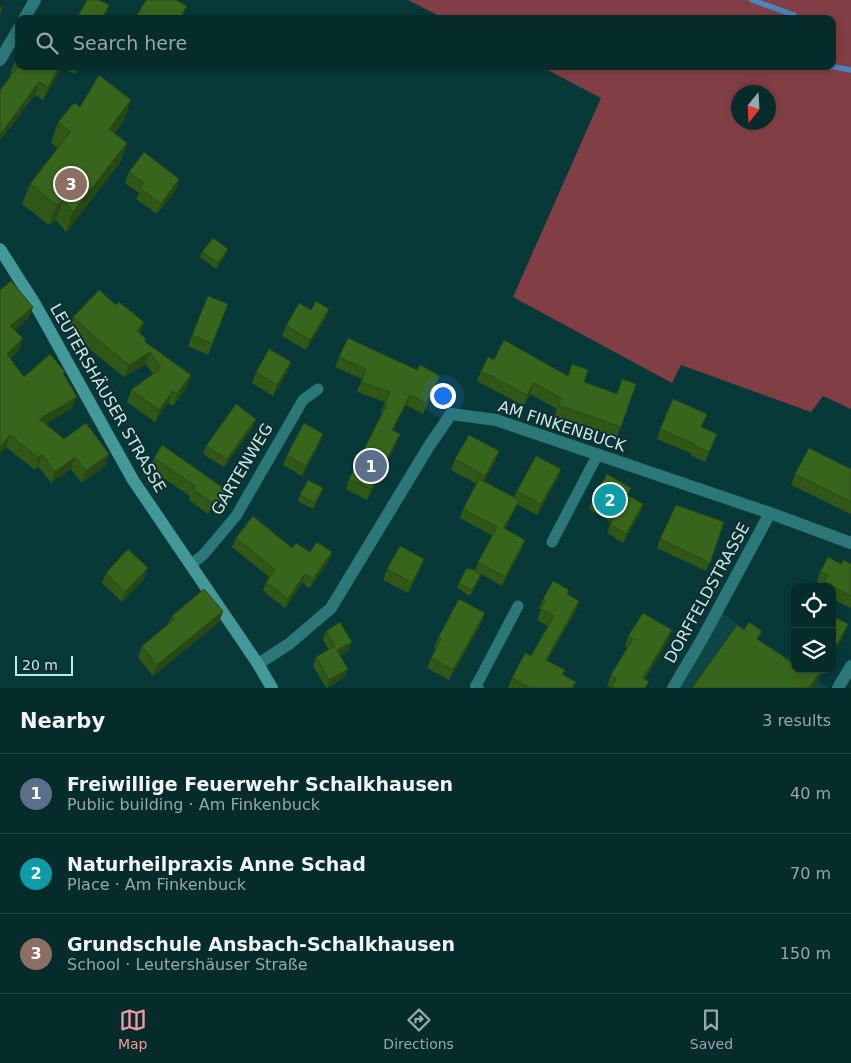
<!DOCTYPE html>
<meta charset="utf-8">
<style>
body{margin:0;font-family:"DejaVu Sans",sans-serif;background:#143737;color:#f1f3f6}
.controls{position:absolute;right:15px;bottom:15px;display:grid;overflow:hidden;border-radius:10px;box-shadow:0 2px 8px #0003}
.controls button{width:45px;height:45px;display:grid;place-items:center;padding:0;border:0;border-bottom:1px solid #274747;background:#062b2b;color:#f1f3f6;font:25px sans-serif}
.compass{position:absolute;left:731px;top:85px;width:45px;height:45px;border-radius:50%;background:#062b2b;box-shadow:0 2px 8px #0003;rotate:198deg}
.scale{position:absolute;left:15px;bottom:12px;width:58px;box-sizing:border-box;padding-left:5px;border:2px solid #c3eaea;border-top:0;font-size:14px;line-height:18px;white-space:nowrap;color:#c3eaea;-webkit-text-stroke:4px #122d2d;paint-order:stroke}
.you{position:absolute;left:442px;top:395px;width:18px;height:18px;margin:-12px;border:4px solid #fff;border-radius:50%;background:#1a73e8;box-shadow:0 0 0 8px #1a73e833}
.badge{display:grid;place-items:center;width:32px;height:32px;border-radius:50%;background:#f49aa0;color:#fff;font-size:16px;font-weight:700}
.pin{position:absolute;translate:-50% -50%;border:2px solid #fff;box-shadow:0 1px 5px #0006}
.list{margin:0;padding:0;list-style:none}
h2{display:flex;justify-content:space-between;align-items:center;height:65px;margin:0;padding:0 20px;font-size:21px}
h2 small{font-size:16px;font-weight:400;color:#98a7a9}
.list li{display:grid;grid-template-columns:32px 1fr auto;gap:15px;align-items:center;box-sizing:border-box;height:80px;padding:0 20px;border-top:1px solid #274747}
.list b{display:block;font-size:19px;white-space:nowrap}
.list p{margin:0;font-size:16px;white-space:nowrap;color:#98a7a9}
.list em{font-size:16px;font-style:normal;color:#98a7a9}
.icon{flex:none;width:28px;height:28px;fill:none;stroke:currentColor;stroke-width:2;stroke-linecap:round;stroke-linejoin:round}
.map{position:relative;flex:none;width:851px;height:688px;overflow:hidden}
.search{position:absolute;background:#062b2b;box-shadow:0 2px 8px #0003;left:15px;right:15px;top:15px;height:55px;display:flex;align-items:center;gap:12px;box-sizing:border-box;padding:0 18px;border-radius:10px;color:#98a7a9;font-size:19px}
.sheet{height:305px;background:#062b2b}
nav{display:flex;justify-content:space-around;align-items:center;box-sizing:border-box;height:70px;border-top:1px solid #274747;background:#062b2b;font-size:14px;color:#98a7a9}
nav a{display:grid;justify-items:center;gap:2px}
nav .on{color:#f49aa0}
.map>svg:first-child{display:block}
</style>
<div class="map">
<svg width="851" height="688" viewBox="0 0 851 688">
<rect width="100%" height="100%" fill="#083939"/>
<path fill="#0d4646" d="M 722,613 L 795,665 L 795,669 L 801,669 L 828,688 L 679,688 Z"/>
<path fill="#813f45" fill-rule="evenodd" d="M 408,0 L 851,0 L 851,409 L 823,396 L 811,412 L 681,365 L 672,383 L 513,297 L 601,98 L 540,66 L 832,66 L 832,19 L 445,19 ZM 738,92 L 768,92 L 768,122 L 738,122 Z"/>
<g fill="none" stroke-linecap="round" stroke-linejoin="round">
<path stroke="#4b85bc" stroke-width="5.5" d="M 752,0 L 794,15 L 793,19
M 829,66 L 851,70"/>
<path stroke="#2c7778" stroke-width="11" d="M 552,542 L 598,454
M 191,565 L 204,554 L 236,516 L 303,400 L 318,389
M 476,686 L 518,606"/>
<path stroke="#2c7778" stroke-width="12" d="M 24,19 L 35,0
M 0,60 L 19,28
M 258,664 L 289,644 L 331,608 L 429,446 L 451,414 L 496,420 L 770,513 L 851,543
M 476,686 L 478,688
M 673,688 L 701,641 L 770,513
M 838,688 L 851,666"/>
<path stroke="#43999a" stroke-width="12" d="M 0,249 L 35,304 L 133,480 L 258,664 L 272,688"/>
</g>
<path fill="#305718" d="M 19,55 L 19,66 L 79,66 L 75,74 L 62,67 L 43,100 L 35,95 L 10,75 L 14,63 Z
M 80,107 L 124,121 L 114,133 L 127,143 L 120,163 L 66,232 L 56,220 L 49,225 L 22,204 L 30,184 L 58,148 L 51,143 L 58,122 Z
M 129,172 L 179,179 L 176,190 L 157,214 L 136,199 L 139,193 L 125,183 Z
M 202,252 L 226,254 L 216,269 L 200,257 Z
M 0,290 L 33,307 L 29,318 L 15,330 L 19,350 L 10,359 L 24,377 L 64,375 L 72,408 L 46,424 L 64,439 L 109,454 L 105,466 L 82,483 L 71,469 L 51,483 L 38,466 L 35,470 L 6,447 Z
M 228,304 L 208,355 L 188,346 L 192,335 Z
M 116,305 L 144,322 L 140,334 L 146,339 L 145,342 L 187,387 L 173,406 L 168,403 L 155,422 L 127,402 L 131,390 L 153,374 L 146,364 L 124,377 L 92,351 L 69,329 L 73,317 Z
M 329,309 L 325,319 L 306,350 L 282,336 L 286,326 L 311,310 Z
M 339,357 L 436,386 L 423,414 L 406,405 L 393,430 L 396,444 L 367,500 L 346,489 L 349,479 L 382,414 L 381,413 L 385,402 L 357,392 L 362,379 L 335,367 Z
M 494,360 L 568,376 L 584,382 L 617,394 L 636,384 L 617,437 L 554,416 L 557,409 L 530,394 L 524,406 L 477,381 L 481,371 Z
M 291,362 L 287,373 L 273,396 L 252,383 L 256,372 Z
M 253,427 L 224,467 L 203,454 L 206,446 Z
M 702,427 L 713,444 L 705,462 L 690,455 L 691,453 L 657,439 L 660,429 Z
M 319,445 L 302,476 L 283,465 L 287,455 Z
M 499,451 L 495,462 L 484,481 L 514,497 L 517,491 L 561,469 L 557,480 L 537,515 L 517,504 L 505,529 L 522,548 L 502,586 L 481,574 L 479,580 L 470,596 L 457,588 L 459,583 L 475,571 L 478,562 L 493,536 L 460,518 L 463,509 L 477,484 L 451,470 L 455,459 Z
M 154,458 L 228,505 L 221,516 L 211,509 L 208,514 L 189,500 L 190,496 L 150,469 Z
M 851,469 L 851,514 L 791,485 L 795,474 Z
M 323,488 L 321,494 L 313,509 L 298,501 L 300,495 Z
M 631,488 L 628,496 L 640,513 L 623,543 L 607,533 L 611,522 L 589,509 L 592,501 Z
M 724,522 L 706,571 L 657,548 L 660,539 Z
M 236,538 L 310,552 L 329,561 L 310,588 L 302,583 L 285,608 L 263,591 L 266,582 L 269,577 L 232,547 Z
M 424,559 L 420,570 L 408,593 L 383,580 L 387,569 Z
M 841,564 L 851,564 L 851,608 L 832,599 L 832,587 L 823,587 L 823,585 L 817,582 L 820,572 Z
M 106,573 L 144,579 L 122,602 L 102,583 Z
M 567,594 L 576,611 L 547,660 L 565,670 L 563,675 L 574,688 L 508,688 L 512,678 L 531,656 L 548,626 L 537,620 L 541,610 L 539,609 L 543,599 Z
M 223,611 L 219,622 L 153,676 L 138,657 L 142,646 L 168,624 L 172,616 Z
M 481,624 L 449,680 L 427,668 L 431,658 L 436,649 L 434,649 L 438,638 Z
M 326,631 L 352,642 L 348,651 L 340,655 L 348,669 L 345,677 L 327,688 L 326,688 L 313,666 L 316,657 L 329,650 L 323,640 Z
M 628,636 L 668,641 L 645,679 L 611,688 L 607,686 L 611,675 L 627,648 L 625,646 Z"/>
<path fill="#274714" d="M 109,5 L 104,19 L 102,19 Z
M 187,6 L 183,17 L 182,19 L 179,19 Z
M 60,66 L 62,66 L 43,100 L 48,87 Z
M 39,82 L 35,95 L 0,141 L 0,135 Z
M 131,100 L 124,121 L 101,149 L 109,129 Z
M 127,143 L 120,163 L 66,232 L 73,212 Z
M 179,179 L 176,190 L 157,214 L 161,204 Z
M 63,200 L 56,220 L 49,225 L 57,205 Z
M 228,249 L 226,254 L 216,269 L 218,263 Z
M 33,307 L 29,318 L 6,338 L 10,326 Z
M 329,309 L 325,319 L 306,350 L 310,340 Z
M 144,322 L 139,334 L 137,331 Z
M 23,338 L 19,350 L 2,366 L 7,354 Z
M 150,352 L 146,364 L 124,377 L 129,365 Z
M 291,362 L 287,373 L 273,396 L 277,385 Z
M 191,375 L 187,387 L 173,406 L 177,394 Z
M 440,376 L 436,386 L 423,414 L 426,403 Z
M 534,383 L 530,394 L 524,406 L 527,395 Z
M 173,391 L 168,403 L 155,422 L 159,410 Z
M 410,395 L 406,405 L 388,440 L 392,430 Z
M 77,397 L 72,408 L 35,431 L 39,419 Z
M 256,419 L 253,427 L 224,467 L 227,459 Z
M 323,434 L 319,445 L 302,476 L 306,466 Z
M 400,434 L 396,444 L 367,500 L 371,489 Z
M 10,435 L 6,447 L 0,454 L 0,448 Z
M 499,451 L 495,462 L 481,487 L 485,476 Z
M 42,454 L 38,466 L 35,470 L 39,458 Z
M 109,454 L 105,466 L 82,483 L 86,471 Z
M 75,457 L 71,469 L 51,483 L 55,472 Z
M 561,469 L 557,480 L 537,515 L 541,504 Z
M 323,488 L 321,494 L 313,509 L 315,503 Z
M 232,494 L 228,505 L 221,516 L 225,505 Z
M 215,499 L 211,509 L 208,514 L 212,503 Z
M 519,500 L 516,508 L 501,537 L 504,528 Z
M 643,504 L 640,513 L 623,543 L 626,534 Z
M 525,540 L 522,548 L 502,586 L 505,577 Z
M 332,552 L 329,561 L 310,588 L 313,579 Z
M 424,559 L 420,570 L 408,593 L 412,583 Z
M 148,568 L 144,579 L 122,602 L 125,592 Z
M 305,574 L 302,583 L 285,608 L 288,599 Z
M 481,574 L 479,580 L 470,596 L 472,590 Z
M 579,601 L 576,611 L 542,670 L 546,660 Z
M 223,611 L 219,622 L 153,676 L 157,665 Z
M 485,613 L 481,624 L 449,680 L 453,670 Z
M 848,624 L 843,637 L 832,658 L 832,654 Z
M 672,630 L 668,641 L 639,688 L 643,678 Z
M 352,642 L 348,651 L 334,659 L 337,650 Z
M 348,669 L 345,677 L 326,688 L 329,680 Z
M 822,669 L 826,669 L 813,688 L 809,688 Z"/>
<path fill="#38651c" stroke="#274714" d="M 87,0 L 99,0 L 109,5 L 102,19 L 76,19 Z
M 146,0 L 176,0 L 187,6 L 179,19 L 135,19 Z
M 0,7 L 2,7 L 0,15 Z
M 19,55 L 19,66 L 60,66 L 48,87 L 39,82 L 0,135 L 0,90 L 19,65 L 14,63 Z
M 99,75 L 131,100 L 109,129 L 127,143 L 73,212 L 63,200 L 57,205 L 30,184 L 70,132 L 58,122 L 74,103 L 80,107 Z
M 144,152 L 179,179 L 161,204 L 140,188 L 144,183 L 129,172 Z
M 213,238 L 228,249 L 218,263 L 202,252 Z
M 11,281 L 33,307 L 10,326 L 23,338 L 7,354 L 24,377 L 50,354 L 65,372 L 63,373 L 77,397 L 39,419 L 64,439 L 86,423 L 109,454 L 86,471 L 75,457 L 55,472 L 42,454 L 39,458 L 10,435 L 0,448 L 0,290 Z
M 99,290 L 116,305 L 119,302 L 144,322 L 137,331 L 146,339 L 144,341 L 191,375 L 177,394 L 173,391 L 159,410 L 131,390 L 161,368 L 150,352 L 129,365 L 97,339 L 73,317 Z
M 208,296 L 228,304 L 212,344 L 192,335 Z
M 316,301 L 329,309 L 310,340 L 286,326 L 299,303 L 311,310 Z
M 348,338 L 417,370 L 420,365 L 440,376 L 426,403 L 410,395 L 392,430 L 400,434 L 371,489 L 349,479 L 387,404 L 385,403 L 390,392 L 361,382 L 366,369 L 339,357 Z
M 504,340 L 568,376 L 572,364 L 588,370 L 584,382 L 617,394 L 622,379 L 636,384 L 621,427 L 558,405 L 561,398 L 534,383 L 527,395 L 481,371 L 488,357 L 494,360 Z
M 269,349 L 291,362 L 277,385 L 256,372 Z
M 673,399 L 707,414 L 701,427 L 717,434 L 709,452 L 693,445 L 694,444 L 660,429 Z
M 236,404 L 256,419 L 227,459 L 206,446 Z
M 304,423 L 323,434 L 306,466 L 287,455 Z
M 469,435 L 499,451 L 485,476 L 455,459 Z
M 162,445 L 232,494 L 225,505 L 215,499 L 212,503 L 193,489 L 195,486 L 154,458 Z
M 809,448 L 851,469 L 851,502 L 795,474 Z
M 536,456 L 561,469 L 541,504 L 517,491 Z
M 607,474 L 631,488 L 627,495 L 643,504 L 626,534 L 610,524 L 616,514 L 592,501 Z
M 479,479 L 519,500 L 504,528 L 525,540 L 505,577 L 478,562 L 497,527 L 463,509 Z
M 308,480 L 323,488 L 315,503 L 300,495 Z
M 676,505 L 724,522 L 710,563 L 660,539 Z
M 253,516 L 292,548 L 296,543 L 310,552 L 317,542 L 332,552 L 313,579 L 305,574 L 288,599 L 266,582 L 275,570 L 236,538 Z
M 400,546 L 424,559 L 412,583 L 387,569 Z
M 128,549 L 148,568 L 125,592 L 106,573 Z
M 828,557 L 841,564 L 844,560 L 851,564 L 851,596 L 824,582 L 828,575 L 820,572 Z
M 466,569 L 472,569 L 481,574 L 472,590 L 459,583 Z
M 553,581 L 569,590 L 567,594 L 579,601 L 546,660 L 565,670 L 562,674 L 576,682 L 572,688 L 530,688 L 512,678 L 525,653 L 531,656 L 554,616 L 541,609 L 546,601 L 543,599 Z
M 204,589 L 223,611 L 157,665 L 142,646 L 175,619 L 172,616 Z
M 459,599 L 485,613 L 453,670 L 431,658 L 441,639 L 438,638 Z
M 643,613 L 672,630 L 643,678 L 649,682 L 645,688 L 611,688 L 616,679 L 611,675 L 633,639 L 628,636 Z
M 832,616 L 848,624 L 832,654 Z
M 340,622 L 352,642 L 337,650 L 348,669 L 329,680 L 316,657 L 335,646 L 326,631 Z
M 749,622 L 762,631 L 757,639 L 793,663 L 795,659 L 795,669 L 822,669 L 809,688 L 692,688 L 737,625 L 744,630 Z"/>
<g text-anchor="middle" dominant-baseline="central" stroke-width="4" stroke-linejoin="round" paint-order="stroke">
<g font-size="16" fill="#c3eaea" stroke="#122d2d">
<text transform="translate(108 398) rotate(60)">LEUTERSHÄUSER STRASSE</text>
<text transform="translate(562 426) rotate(18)">AM FINKENBUCK</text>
<text transform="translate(242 469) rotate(-59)">GARTENWEG</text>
<text transform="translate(707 593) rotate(-61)">DORFFELDSTRASSE</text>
</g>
</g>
</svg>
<div class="controls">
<button><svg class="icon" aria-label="locate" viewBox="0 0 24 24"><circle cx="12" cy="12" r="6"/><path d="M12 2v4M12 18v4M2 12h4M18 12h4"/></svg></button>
<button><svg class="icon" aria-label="layers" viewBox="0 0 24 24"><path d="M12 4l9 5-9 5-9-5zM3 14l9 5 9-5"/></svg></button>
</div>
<svg class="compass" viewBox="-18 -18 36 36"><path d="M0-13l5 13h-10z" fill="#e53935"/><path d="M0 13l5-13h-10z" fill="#98a7a9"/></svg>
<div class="scale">20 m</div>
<div class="you"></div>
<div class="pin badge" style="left:371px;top:466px;background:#5c6f8a">1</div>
<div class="pin badge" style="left:610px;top:500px;background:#0f9aa8">2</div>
<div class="pin badge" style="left:71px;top:184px;background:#8d6e63">3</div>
<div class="search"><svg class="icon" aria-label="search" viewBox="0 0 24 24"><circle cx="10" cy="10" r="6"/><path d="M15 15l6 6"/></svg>Search here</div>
</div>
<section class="sheet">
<h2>Nearby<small>3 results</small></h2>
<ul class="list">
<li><span class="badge" style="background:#5c6f8a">1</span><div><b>Freiwillige Feuerwehr Schalkhausen</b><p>Public building · Am Finkenbuck</p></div><em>40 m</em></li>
<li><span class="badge" style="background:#0f9aa8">2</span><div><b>Naturheilpraxis Anne Schad</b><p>Place · Am Finkenbuck</p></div><em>70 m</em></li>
<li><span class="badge" style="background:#8d6e63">3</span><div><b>Grundschule Ansbach-Schalkhausen</b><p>School · Leutershäuser Straße</p></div><em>150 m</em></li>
</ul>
</section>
<nav>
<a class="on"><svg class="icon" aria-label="map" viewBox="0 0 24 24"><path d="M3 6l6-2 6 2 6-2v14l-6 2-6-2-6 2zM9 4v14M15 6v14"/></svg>Map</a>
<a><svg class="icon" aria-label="directions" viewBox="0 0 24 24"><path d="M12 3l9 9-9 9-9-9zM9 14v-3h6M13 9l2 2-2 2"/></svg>Directions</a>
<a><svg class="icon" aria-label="saved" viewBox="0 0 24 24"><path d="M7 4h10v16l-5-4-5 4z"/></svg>Saved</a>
</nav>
